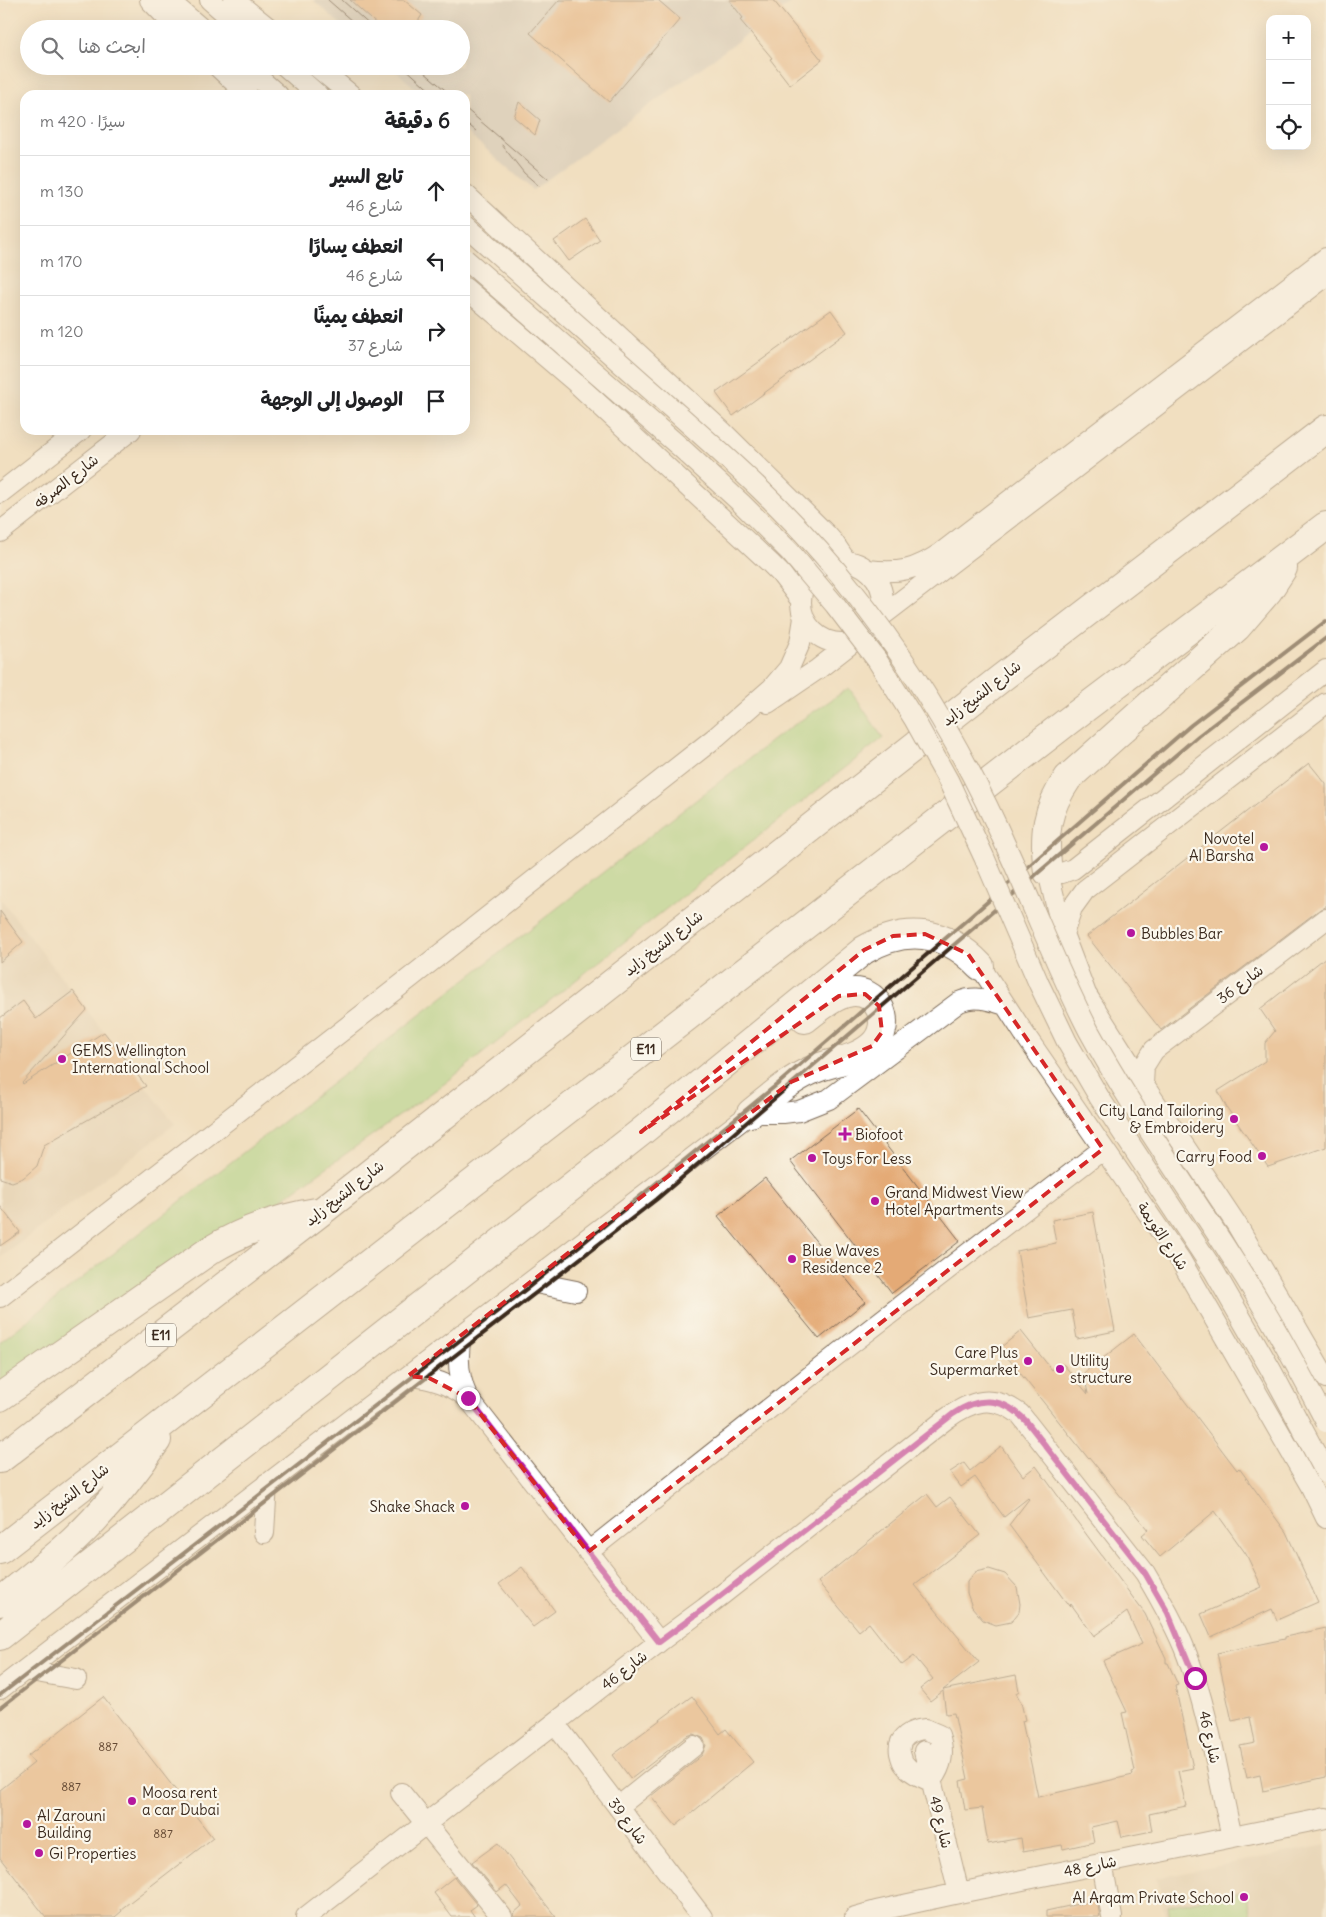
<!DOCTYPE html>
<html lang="ar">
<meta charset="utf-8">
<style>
body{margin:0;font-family:Delius,"Playpen Sans Arabic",sans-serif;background:#f6f6f6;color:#202124;direction:rtl}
.controls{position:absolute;right:15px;top:15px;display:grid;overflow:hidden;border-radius:10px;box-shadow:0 5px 20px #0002}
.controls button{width:45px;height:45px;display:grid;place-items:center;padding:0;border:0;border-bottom:1px solid #e0e0e0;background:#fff;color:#202124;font:25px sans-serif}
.stop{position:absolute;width:15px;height:15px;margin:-11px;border:4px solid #b5179e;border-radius:50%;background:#fff}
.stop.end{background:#b5179e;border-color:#fff;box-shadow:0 1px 5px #0008}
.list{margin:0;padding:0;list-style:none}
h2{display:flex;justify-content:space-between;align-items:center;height:65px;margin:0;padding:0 20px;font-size:21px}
h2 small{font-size:16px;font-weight:400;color:#757577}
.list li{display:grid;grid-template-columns:32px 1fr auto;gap:15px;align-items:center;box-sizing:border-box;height:70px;padding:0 20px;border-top:1px solid #e0e0e0}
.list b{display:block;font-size:19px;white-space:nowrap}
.list p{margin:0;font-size:16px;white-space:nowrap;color:#757577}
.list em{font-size:16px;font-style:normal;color:#757577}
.icon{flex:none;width:28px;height:28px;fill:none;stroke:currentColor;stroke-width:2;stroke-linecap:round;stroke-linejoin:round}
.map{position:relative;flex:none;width:1326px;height:1917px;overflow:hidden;direction:ltr}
.search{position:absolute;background:#fff;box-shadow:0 5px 20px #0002;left:20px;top:20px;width:450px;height:55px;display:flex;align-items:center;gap:12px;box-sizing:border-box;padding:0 18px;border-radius:28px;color:#757577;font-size:19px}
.panel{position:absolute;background:#fff;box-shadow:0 5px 20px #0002;left:20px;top:90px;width:450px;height:345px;border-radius:15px;direction:rtl}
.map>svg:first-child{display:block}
</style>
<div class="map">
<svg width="1326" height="1917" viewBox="0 0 1326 1917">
<rect width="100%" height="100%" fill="#fbf7ec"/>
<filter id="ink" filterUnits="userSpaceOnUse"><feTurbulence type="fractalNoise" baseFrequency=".02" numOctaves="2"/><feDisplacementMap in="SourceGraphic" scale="10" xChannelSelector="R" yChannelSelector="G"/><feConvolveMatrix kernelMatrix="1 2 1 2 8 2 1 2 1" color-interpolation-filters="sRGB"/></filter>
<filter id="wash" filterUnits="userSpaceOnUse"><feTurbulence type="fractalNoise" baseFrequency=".0096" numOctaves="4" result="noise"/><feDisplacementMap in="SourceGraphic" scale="20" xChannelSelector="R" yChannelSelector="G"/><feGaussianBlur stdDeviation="1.12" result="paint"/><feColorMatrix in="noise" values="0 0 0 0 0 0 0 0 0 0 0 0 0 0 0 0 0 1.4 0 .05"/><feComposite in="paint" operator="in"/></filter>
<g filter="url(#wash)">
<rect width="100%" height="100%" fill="#f1dfc0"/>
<path fill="#e0ceb1" d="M 0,898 L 175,1124 L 0,1258 Z
M 1326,1845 L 1326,1917 L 1165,1917 L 1157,1878 Z"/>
<path fill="#cac3b8" d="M 313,0 L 794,0 L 533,190 L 465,131 L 465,95 L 423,95 L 390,66 L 461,66 L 461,29 L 346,29 Z"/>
<path fill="#a3d583" stroke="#6f8050" d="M 849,688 L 883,738 L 444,1084 L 275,1204 L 0,1394 L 0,1342 L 782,733 Z
M 1246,1891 L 1251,1917 L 1170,1917 L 1168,1906 Z"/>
<g id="blocks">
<path fill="#e4aa76" d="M 350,0 L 404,0 L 422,15 L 413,29 L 382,29 Z
M 559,0 L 658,0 L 680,19 L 609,102 L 530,33 Z
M 729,0 L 773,0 L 822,60 L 790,85 L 770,59 L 772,58 L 740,20 L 743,18 Z
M 519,102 L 540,120 L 535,135 L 514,117 Z
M 585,219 L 600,240 L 569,261 L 554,241 Z
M 831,310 L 847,332 L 733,416 L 716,393 Z
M 1309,763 L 1326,784 L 1326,907 L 1319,910 L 1161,1030 L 1087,936 Z
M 0,911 L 23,942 L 0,962 Z
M 1326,957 L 1326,1147 L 1268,1167 L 1227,1108 L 1218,1091 L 1265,1061 L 1265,1043 L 1275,1031 L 1260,1009 Z
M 73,991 L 87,1010 L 22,1083 L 23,1084 L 104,1032 L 146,1086 L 44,1145 L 37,1166 L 23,1178 L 12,1182 L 0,1178 L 0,1018 L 23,1001 L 36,1019 Z
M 858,1109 L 960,1241 L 892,1293 L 790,1161 Z
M 765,1178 L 865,1302 L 819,1339 L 718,1216 Z
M 0,1206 L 20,1232 L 0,1246 Z
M 1093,1212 L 1115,1331 L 1077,1339 L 1072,1310 L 1029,1318 L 1017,1251 L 1056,1243 L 1052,1220 Z
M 1021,1331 L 1052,1370 L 1059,1365 L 1064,1365 L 1088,1394 L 1084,1373 L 1134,1334 L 1237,1470 L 1239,1468 L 1286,1532 L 1318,1602 L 1277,1620 L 1272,1609 L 1211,1637 L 1201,1614 L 1262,1587 L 1246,1554 L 1215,1511 L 1160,1557 L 1142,1535 L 1148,1530 L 1089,1457 L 1088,1458 L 1000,1348 Z
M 1001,1446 L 1023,1476 L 1036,1466 L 1145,1614 L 1166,1658 L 1166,1663 L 1168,1663 L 1178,1685 L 1175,1686 L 1193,1768 L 1178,1771 L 1186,1806 L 1149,1814 L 1152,1831 L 1122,1837 L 1118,1821 L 1091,1827 L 1094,1842 L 1063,1849 L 1062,1845 L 1023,1852 L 1021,1838 L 988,1844 L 982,1808 L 965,1810 L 960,1781 L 968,1779 L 954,1713 L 946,1714 L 943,1691 L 930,1701 L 920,1689 L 933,1679 L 914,1656 L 902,1665 L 869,1623 L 859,1631 L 818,1582 L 927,1494 L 937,1507 L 950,1497 L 980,1535 L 915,1585 L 979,1662 L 943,1690 L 1016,1675 L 1019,1691 L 1016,1693 L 1021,1702 L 1025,1720 L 1022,1721 L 1038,1797 L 1133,1775 L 1132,1772 L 1135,1771 L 1122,1713 L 1127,1712 L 1103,1661 L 1142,1644 L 1127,1612 L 1094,1636 L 1071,1604 L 1069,1606 L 1009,1525 L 1029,1499 L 1028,1498 L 1004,1517 L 975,1477 L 961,1487 L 950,1472 L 964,1463 L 970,1471 Z
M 522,1567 L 555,1611 L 533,1627 L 499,1584 Z
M 989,1569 L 1005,1574 L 1017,1587 L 1020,1604 L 1019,1612 L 1011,1622 L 996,1625 L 983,1620 L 972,1607 L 967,1593 L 967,1582 L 975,1572 Z
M 1326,1628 L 1326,1777 L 1263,1791 L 1260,1775 L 1247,1778 L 1240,1746 L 1255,1743 L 1250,1717 L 1232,1721 L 1217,1653 L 1285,1639 L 1285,1637 Z
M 692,1696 L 720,1734 L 726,1729 L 753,1762 L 676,1826 L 651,1796 L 702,1755 L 706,1745 L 703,1738 L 693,1734 L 687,1736 L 631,1779 L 613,1755 Z
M 103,1697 L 213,1838 L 121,1909 L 122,1911 L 115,1917 L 46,1917 L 0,1858 L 0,1790 L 34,1763 L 28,1756 Z
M 498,1843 L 528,1882 L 556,1917 L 514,1917 L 513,1914 L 522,1906 L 506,1885 L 497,1892 L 472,1862 Z
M 454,1877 L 477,1905 L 470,1910 L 475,1917 L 452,1917 L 434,1893 Z
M 1097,1900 L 1100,1917 L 1046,1917 L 1046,1911 Z"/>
</g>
</g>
<g filter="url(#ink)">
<use href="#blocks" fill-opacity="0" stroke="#7b6957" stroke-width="1"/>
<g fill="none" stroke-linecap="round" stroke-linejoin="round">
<g stroke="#7b6957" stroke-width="22">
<path id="minor" d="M 150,0 L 178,29
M 168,0 L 202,29
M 210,0 L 243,29
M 234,0 L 270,29
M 217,66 L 248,95
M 245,66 L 278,95
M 285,66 L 318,95
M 316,66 L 351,95
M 465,194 L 722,431 L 826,534 L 834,543 L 846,561
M 465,288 L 574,381 L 770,563 L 781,574 L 800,599
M 0,493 L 81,430
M 0,532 L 131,430
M801 602a41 41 0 1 1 82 0a41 41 0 1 1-82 0Z
M 868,570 C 899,574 916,570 941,553 L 1326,258
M 879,618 L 1326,276
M 1326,670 L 1073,869 L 1062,873 L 1048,872 L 1063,934 L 1086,994 L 1143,1084 L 1237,1225 L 1326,1378
M 768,703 L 818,669 L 854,641
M 1063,934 L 1072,908 L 1085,890 L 1326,703
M 980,966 L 1025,1035 L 1181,1261 L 1310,1485 L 1326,1518
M 1143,1084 L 1144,1066 L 1154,1050 L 1326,919
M 531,1282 L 576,1291
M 0,1297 L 410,978 L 716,737 L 772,688 L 789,668 L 800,643 L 804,618
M 462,1334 C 456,1357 458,1377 468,1398 L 659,1642
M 408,1376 C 431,1377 450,1384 468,1398
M 264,1533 L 267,1483
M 588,1552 L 833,1358 L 1103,1149
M 25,1670 L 76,1679
M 0,1689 L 751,1113 L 783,1113 L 799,1111 L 829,1099 L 959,1002 C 975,995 989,1000 1005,1005
M 555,1724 L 702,1917
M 925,1729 L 939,1735 C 945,1753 942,1766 931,1781 C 921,1777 911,1773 904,1764 C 902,1761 901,1757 900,1753 C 897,1737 912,1730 925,1729 Z
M 924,1751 L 959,1893
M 401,1793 L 502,1917
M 618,1807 L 694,1746
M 1102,1863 L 1112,1917
M 306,1917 L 659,1642 L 705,1608 L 946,1419 C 972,1400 992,1394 1020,1414 L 1145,1573 C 1161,1600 1176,1626 1187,1655 C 1209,1713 1218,1777 1232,1837
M 855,1917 L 876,1911 L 959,1893 L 1326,1818"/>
</g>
<g stroke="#7b6957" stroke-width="30">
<path id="highway" d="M 1048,872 C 1043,833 1046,810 1068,778 L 1237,627 L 1268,591 L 1283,568
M 751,1113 C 770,1098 788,1081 810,1071 C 831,1061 856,1061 873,1045 C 895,1024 878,986 847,993 C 832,996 817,1010 805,1019
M 0,1397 L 209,1251 C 242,1231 277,1218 316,1212
M 0,1459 L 322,1211 L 1000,679 L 1326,429
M 0,1550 L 1068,721 L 1326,526
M 0,1602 C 21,1585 42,1568 62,1551 C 98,1519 130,1480 157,1440
M 0,1636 L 641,1132 L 864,950 C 906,925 946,930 980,966"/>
</g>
<use href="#minor" stroke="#fff" stroke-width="20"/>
<use href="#highway" stroke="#fff" stroke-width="28"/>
<path stroke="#3b2a1e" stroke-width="1" d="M 328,0 L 361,29
M 342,0 L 374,29
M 403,66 L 435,95
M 417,66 L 451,95
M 465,108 L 548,179
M 465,122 L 476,131
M 502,145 L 524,173 L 539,186"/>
<path stroke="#3b2a1e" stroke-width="4" d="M 0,1695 L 529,1287 L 779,1083 L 1191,725 L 1326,621
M 0,1708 L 657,1199 L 1198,736 L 1326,638"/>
<g stroke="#7b6957" stroke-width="22" stroke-linecap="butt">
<path id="minor-bridge" d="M 465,225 C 530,283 596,341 661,399 C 729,459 796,518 852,590 C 916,670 968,759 1009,853 C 1036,912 1059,973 1089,1031 C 1132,1110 1185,1183 1233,1259 C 1267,1311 1297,1366 1326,1422
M 465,259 L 679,446 L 741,503 L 790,552 L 835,605 L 877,660 L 914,719 L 948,780 L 984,857 L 1039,984 L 1067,1042 L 1099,1097 L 1214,1271 L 1271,1370 L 1326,1473"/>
</g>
<use href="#minor-bridge" stroke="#fff" stroke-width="20"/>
</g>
</g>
<g fill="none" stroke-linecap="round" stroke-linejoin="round" filter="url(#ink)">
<path stroke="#b5179e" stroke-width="6" d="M 468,1398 L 659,1642 L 705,1608 L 953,1414 C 980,1395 1005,1398 1027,1422 L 1145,1573 L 1168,1613 L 1195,1678"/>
</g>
<path d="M0 0H1326V1917H0ZM 925,934 L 968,954 L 1103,1149 L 588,1552 L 468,1398 L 429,1378 L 408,1376 L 791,1082 L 872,1046 L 882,1032 L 879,1006 L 865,994 L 839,996 L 641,1132 L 864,950 L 893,936 Z" fill="#f1dfc0" fill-opacity=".55" fill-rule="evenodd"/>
<path fill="none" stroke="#d62828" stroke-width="4" stroke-dasharray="10 6" stroke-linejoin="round" d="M 925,934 L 968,954 L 1103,1149 L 588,1552 L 468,1398 L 429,1378 L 408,1376 L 791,1082 L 872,1046 L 882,1032 L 879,1006 L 865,994 L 839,996 L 641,1132 L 864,950 L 893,936 Z"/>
<g fill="#b5179e" stroke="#fbf7ec" stroke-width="2">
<circle cx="1264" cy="847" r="5"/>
<circle cx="1131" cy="933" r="5"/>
<circle cx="62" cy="1059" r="5"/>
<circle cx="1234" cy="1119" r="5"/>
<path d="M842.5 1126.5h5v5h5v5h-5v5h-5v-5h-5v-5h5z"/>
<circle cx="1262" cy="1156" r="5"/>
<circle cx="812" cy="1158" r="5"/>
<circle cx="875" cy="1201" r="5"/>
<circle cx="792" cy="1259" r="5"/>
<circle cx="1028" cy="1361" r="5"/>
<circle cx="1060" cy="1369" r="5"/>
<circle cx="465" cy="1506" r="5"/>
<circle cx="132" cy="1801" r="5"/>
<circle cx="27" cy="1824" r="5"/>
<circle cx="39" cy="1853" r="5"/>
<circle cx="1244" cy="1897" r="5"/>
</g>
<g text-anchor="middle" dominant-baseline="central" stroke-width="4.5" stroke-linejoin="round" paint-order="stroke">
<g font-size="12" fill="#654a34">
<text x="108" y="1746">887</text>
<text x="71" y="1786">887</text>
<text x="163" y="1833">887</text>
</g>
<g fill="#fbf7ec" stroke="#75685c" stroke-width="1">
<rect x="631" y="1037.5" width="30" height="23" rx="4"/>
<rect x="146" y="1323.5" width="30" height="23" rx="4"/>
</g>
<g font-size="14" font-weight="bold" fill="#3b2a1e">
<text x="646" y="1049">E11</text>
<text x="161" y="1335">E11</text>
</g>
<g font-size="15" fill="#3b2a1e" stroke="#fbf7ec">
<text transform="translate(66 481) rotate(-38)">شارع الصرفه</text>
<text transform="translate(981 693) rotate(-38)">شارع الشيخ زايد</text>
<text transform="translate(663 943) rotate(-38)">شارع الشيخ زايد</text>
<text transform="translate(1240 984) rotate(-37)">شارع 36</text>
<text transform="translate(344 1193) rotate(-38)">شارع الشيخ زايد</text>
<text transform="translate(1163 1236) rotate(56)">شارع الثويمة</text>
<text transform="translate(69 1496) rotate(-38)">شارع الشيخ زايد</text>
<text transform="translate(624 1670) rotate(-38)">شارع 46</text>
<text transform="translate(1210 1737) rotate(77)">شارع 46</text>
<text transform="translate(628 1821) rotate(53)">شارع 39</text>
<text transform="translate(941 1822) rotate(76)">شارع 49</text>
<text transform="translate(1090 1866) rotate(-12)">شارع 48</text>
</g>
<g font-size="15" fill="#3b2a1e" stroke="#fbf7ec" text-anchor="start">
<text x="1254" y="838" text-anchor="end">Novotel<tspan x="1254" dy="17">Al Barsha</tspan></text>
<text x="1141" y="933">Bubbles Bar</text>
<text x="72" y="1050">GEMS Wellington<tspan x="72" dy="17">International School</tspan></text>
<text x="1224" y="1110" text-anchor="end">City Land Tailoring<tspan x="1224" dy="17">&amp; Embroidery</tspan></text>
<text x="855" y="1134">Biofoot</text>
<text x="1252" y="1156" text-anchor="end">Carry Food</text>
<text x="822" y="1158">Toys For Less</text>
<text x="885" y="1192">Grand Midwest View<tspan x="885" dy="17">Hotel Apartments</tspan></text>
<text x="802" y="1250">Blue Waves<tspan x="802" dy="17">Residence 2</tspan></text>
<text x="1018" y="1352" text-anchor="end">Care Plus<tspan x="1018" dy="17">Supermarket</tspan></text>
<text x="1070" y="1360">Utility<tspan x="1070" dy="17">structure</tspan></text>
<text x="455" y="1506" text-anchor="end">Shake Shack</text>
<text x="142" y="1792">Moosa rent<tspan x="142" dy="17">a car Dubai</tspan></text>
<text x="37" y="1815">Al Zarouni<tspan x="37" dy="17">Building</tspan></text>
<text x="49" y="1853">Gi Properties</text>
<text x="1234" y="1897" text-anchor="end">Al Arqam Private School</text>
</g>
</g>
</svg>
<div class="controls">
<button>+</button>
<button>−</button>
<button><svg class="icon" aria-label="locate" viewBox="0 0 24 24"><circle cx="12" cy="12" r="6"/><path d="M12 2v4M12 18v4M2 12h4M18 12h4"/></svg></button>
</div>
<div class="stop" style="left:1195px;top:1678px"></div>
<div class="stop end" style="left:468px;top:1398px"></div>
<div class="search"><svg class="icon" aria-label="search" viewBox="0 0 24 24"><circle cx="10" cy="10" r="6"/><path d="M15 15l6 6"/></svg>ابحث هنا</div>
<section class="panel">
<h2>6 دقيقة<small>سيرًا · 420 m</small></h2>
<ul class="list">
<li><svg class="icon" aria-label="ahead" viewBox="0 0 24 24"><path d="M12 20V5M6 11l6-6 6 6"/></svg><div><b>تابع السير</b><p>شارع 46</p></div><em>130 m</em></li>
<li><svg class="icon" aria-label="left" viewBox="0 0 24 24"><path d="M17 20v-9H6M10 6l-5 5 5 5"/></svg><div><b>انعطف يسارًا</b><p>شارع 46</p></div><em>170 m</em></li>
<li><svg class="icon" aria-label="right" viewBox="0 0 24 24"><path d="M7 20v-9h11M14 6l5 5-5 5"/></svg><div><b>انعطف يمينًا</b><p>شارع 37</p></div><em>120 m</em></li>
<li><svg class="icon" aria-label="arrive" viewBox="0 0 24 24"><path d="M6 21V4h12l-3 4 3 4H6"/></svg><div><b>الوصول إلى الوجهة</b></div></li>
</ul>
</section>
</div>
